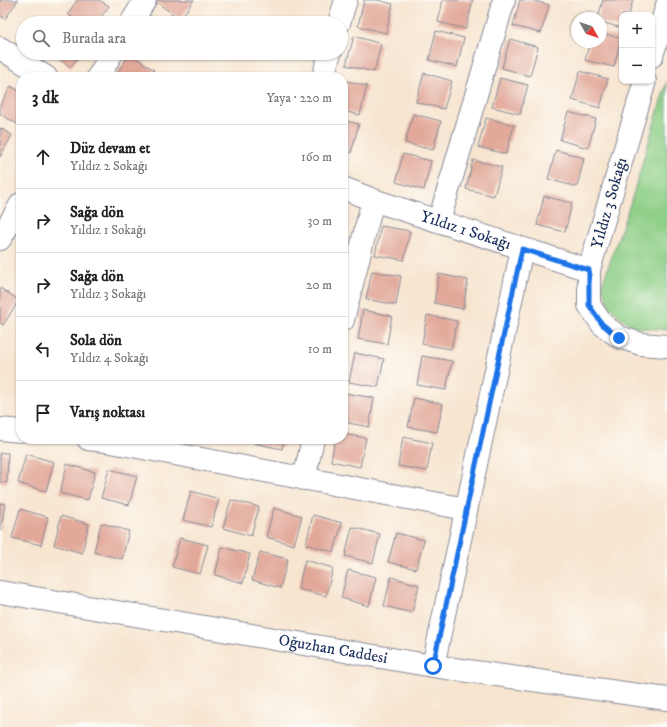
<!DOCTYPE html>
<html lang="tr">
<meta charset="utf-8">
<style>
body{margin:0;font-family:"IM FELL DW Pica",serif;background:#f2f2f2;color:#222}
.controls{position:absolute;right:12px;top:12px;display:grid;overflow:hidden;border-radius:8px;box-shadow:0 1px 3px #0004}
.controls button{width:36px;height:36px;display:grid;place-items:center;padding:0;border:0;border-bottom:1px solid #e0e0e0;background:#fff;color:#222;font:20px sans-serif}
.compass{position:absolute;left:571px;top:12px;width:36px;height:36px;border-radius:50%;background:#fff;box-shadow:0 1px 3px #0004;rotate:130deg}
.stop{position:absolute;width:12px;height:12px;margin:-9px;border:3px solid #1a73e8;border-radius:50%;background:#fff}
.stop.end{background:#1a73e8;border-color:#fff;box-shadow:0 1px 4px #0008}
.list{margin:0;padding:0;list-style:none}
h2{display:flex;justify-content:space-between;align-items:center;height:52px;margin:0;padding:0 16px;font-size:17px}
h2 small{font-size:13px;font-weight:400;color:#767676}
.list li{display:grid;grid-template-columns:26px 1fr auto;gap:12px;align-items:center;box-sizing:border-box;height:64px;padding:0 16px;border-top:1px solid #e0e0e0}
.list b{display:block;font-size:15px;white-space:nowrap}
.list p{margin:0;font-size:13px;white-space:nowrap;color:#767676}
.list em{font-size:13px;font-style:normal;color:#767676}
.icon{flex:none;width:22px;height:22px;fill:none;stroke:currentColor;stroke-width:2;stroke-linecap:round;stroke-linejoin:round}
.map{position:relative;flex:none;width:667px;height:727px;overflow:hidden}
.search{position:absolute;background:#fff;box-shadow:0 1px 3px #0004;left:16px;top:16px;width:332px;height:44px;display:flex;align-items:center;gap:10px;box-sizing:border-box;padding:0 14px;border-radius:22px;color:#767676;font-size:15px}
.panel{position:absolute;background:#fff;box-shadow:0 1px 3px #0004;left:16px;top:72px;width:332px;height:372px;border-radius:16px}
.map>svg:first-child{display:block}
</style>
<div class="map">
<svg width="667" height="727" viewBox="0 0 667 727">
<rect width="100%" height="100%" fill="#fdfcf7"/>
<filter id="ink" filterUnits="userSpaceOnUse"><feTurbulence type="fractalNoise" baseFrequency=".025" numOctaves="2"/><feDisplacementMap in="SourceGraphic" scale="8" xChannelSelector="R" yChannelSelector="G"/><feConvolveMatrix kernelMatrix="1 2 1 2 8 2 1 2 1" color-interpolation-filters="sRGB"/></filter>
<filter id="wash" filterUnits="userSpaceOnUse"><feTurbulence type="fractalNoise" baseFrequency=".012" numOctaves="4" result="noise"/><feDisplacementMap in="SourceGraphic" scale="16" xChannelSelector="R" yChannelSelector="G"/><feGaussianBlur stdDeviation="0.9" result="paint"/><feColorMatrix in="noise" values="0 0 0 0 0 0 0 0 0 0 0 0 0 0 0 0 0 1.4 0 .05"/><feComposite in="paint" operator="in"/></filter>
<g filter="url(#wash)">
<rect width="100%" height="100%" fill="#f7e5d0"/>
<path fill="#8fcf87" stroke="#557f72" d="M 667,81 L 667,330 L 633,327 L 610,308 L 602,285 L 631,201 Z"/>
<g id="blocks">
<path fill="#e2a99a" d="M 0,0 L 18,0 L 5,19 L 0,15 Z
M 77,0 L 99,0 L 109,6 L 97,23 L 80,23 L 68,14 Z
M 158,0 L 194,0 L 180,19 L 156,2 Z
M 364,0 L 377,0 L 393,4 L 386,33 L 358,26 Z
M 443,0 L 473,0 L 466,29 L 438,22 Z
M 520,0 L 531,0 L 549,5 L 541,33 L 513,26 Z
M 603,0 L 633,0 L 629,15 L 622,15 L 622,28 L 601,22 L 601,18 L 598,18 Z
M 150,16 L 161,23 L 145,23 Z
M 436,31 L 464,38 L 457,67 L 429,60 Z
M 601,33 L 621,38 L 614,67 L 585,60 L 590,42 L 601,42 Z
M 354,36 L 381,44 L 374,72 L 346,65 Z
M 510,39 L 538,47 L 530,76 L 502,68 Z
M 51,53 L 81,53 L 71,67 Z
M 130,54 L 154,70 L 149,77 L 114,77 Z
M 580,71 L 608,79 L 600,108 L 572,100 Z
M 424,73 L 452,81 L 444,109 L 416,102 Z
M 500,78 L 528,85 L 520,114 L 492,107 Z
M 343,80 L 367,86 L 360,115 L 343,111 Z
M 11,86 L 21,92 L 21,126 L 0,114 L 0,106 Z
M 568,112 L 596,119 L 588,148 L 560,140 Z
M 413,114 L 441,121 L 433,150 L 405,143 Z
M 486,118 L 514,125 L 506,154 L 478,147 Z
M 343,120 L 359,124 L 351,153 L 343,151 Z
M 0,128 L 12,135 L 0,157 Z
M 556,150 L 584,158 L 577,187 L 548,179 Z
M 403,154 L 431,161 L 424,190 L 396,182 Z
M 473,160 L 502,167 L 494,196 L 466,189 Z
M 544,196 L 572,203 L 565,232 L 537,225 Z
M 381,226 L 410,231 L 404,260 L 375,255 Z
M 372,271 L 401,276 L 396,305 L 366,299 Z
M 439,274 L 468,280 L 463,309 L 434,303 Z
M 0,288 L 19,300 L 3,325 L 0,323 Z
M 363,310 L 392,316 L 387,344 L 358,339 Z
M 427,315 L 457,321 L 451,349 L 422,344 Z
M 355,353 L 384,359 L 378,387 L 349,382 Z
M 422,356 L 452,361 L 446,390 L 417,385 Z
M 345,393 L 374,398 L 369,427 L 343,422 L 343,404 Z
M 414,398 L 443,404 L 437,432 L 408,427 Z
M 343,434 L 366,438 L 360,467 L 331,461 L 335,439 L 343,439 Z
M 403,437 L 432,443 L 427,471 L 398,466 Z
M 254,439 L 284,439 L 282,449 L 253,443 Z
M 0,453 L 8,453 L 7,483 L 0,482 Z
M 26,454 L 54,462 L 46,491 L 18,483 Z
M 67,464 L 95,472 L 88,500 L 60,493 Z
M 109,469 L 137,476 L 129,505 L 101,498 Z
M 191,491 L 219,499 L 211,527 L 183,520 Z
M 231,500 L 259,507 L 251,536 L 223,528 Z
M 0,503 L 5,504 L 1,530 L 0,530 Z
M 274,508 L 302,516 L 294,545 L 266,537 Z
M 20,509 L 48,517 L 41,545 L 12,538 Z
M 313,515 L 342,523 L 334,552 L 306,544 Z
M 61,516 L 89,524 L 82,553 L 54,545 Z
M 101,523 L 129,531 L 122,559 L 94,552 Z
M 352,527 L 380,534 L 373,563 L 345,556 Z
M 396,533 L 424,540 L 416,569 L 388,562 Z
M 180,538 L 208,545 L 200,574 L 172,567 Z
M 222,547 L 250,554 L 243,583 L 215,575 Z
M 260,552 L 288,559 L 280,588 L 252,580 Z
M 305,560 L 333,568 L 326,596 L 298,589 Z
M 348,570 L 376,577 L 369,606 L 341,598 Z
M 391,577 L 419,585 L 412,613 L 384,606 Z"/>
</g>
</g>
<g filter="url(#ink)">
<use href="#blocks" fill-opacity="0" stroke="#898a97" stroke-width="1"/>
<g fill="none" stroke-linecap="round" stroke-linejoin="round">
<g stroke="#898a97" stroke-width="24">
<g id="minor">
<path d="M 131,23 L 145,0"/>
<path d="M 339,23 L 346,0"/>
<path d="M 0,48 L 46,77"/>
<path d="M 652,56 L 667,5"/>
<path d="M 98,77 L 112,53"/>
<path d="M 323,77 L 330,53"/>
<path d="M 645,81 L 589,270 L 589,305 L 602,324 L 619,337 L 641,344 L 667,346"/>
<path id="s1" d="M 343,188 L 373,200 L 589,270"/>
<path d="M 439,221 L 504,0"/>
<path d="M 0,239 L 21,204"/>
<path d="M 343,320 L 373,200"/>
<path d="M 0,429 L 21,431"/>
<path d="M 88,439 L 106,441 L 466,509"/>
<path d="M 304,479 L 313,439"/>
<path id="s2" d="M 0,592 L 433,666 L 667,699"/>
<path d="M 433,666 L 522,249"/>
</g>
</g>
<use href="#minor" stroke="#fff" stroke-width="22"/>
</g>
</g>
<g fill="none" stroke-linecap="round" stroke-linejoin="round" filter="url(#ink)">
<path stroke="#1a73e8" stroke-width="5" d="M 433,666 L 522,249 L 589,270 L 589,305 L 602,324 L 619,338"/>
</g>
<g text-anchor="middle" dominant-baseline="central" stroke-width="4" stroke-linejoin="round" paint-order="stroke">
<g font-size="16" fill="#1b2f5e" stroke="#fdfcf7">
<text transform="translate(609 203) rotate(-74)">Yıldız 3 Sokağı</text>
<text stroke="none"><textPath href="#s1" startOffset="130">Yıldız 1 Sokağı</textPath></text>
<text stroke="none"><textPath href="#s2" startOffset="338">Oğuzhan Caddesi</textPath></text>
</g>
</g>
</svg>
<div class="controls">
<button>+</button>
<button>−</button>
</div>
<svg class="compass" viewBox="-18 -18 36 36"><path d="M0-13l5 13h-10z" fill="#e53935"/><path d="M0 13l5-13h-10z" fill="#767676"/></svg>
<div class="stop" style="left:433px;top:666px"></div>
<div class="stop end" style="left:619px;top:338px"></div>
<div class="search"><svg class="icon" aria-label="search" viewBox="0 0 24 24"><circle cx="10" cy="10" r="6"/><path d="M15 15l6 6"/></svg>Burada ara</div>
<section class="panel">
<h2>3 dk<small>Yaya · 220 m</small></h2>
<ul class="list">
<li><svg class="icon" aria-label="ahead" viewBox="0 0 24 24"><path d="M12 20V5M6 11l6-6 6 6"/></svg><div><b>Düz devam et</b><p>Yıldız 2 Sokağı</p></div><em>160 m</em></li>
<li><svg class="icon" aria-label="right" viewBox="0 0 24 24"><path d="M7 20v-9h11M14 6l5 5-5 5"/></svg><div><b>Sağa dön</b><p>Yıldız 1 Sokağı</p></div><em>30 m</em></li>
<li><svg class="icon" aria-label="right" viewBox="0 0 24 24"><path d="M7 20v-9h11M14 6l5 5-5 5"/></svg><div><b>Sağa dön</b><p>Yıldız 3 Sokağı</p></div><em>20 m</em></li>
<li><svg class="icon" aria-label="left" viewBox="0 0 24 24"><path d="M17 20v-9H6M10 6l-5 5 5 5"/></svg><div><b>Sola dön</b><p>Yıldız 4 Sokağı</p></div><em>10 m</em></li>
<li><svg class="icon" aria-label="arrive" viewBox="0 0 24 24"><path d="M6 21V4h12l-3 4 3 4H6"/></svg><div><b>Varış noktası</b></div></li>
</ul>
</section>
</div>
